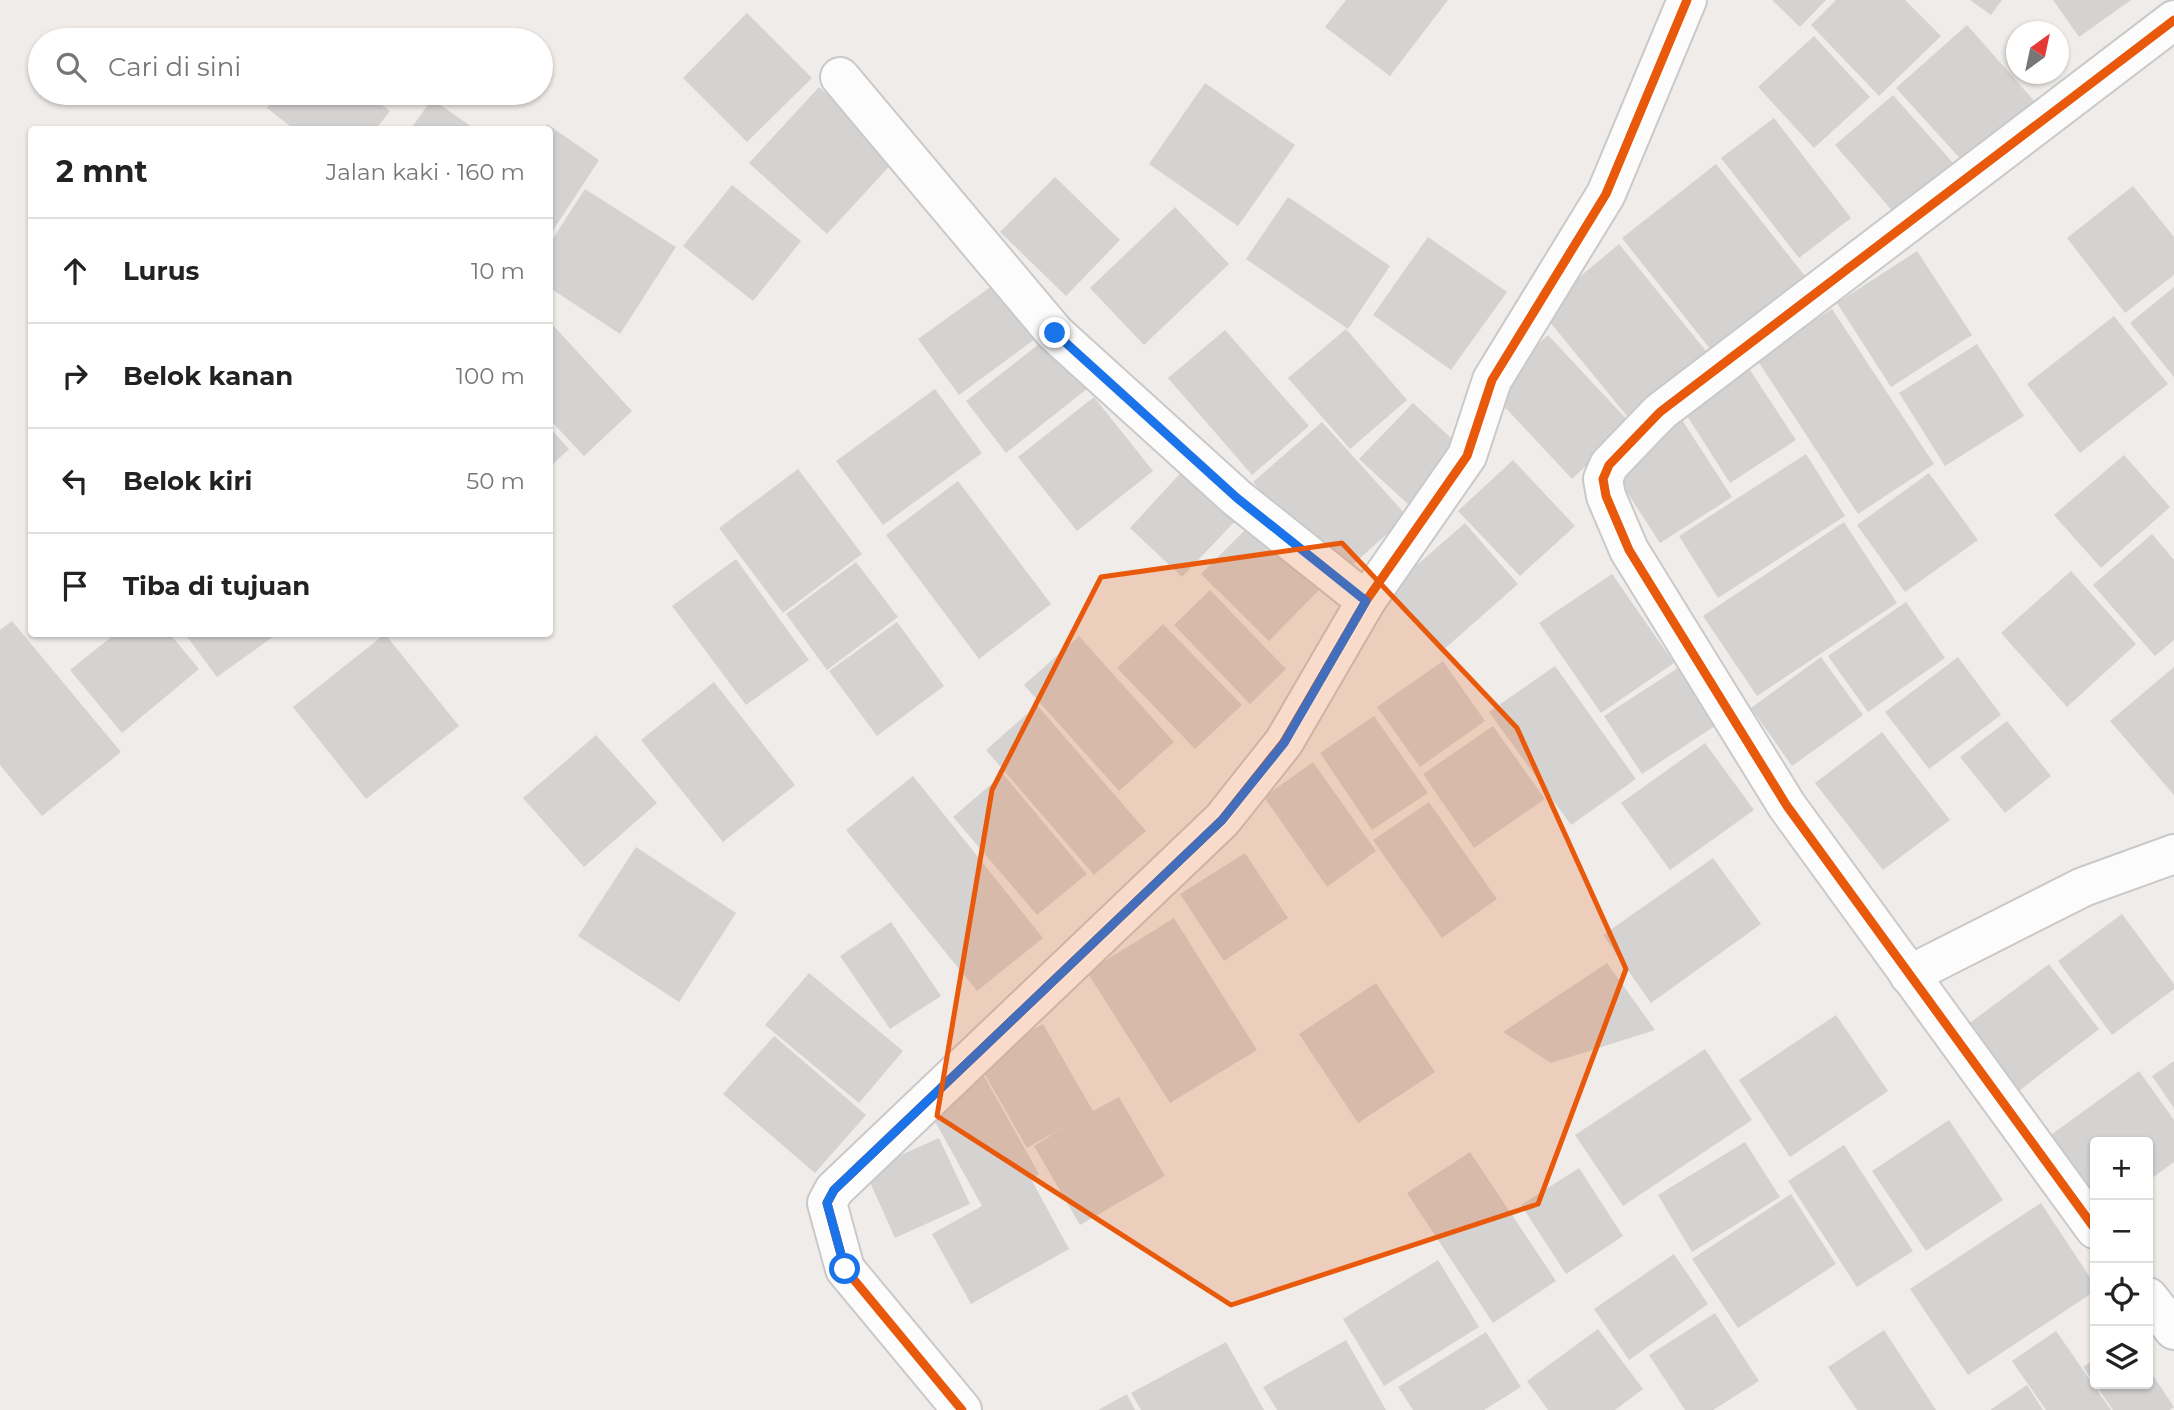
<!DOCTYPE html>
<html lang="id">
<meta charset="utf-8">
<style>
body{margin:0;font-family:Montserrat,sans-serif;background:#f2f2f2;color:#222}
.controls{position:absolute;right:21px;bottom:21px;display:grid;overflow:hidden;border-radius:7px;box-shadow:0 2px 5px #0004}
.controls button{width:63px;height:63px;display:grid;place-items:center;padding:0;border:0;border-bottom:2px solid #e0e0e0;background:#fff;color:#222;font:35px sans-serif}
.compass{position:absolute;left:2006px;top:21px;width:63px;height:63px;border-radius:50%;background:#fff;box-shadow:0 2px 5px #0004;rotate:33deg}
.stop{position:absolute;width:21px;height:21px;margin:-16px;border:5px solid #1a73e8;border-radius:50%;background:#fff}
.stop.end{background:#1a73e8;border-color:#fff;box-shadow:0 2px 7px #0008}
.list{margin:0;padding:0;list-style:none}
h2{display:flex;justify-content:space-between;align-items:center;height:91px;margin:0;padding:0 28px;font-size:30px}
h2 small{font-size:23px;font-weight:400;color:#767676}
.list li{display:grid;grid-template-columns:46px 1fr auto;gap:21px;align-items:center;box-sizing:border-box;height:105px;padding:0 28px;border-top:2px solid #e0e0e0}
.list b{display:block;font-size:26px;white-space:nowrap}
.list em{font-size:23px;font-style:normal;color:#767676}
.icon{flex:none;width:38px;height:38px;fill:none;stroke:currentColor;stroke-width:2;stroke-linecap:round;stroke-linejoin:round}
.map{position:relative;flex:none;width:2174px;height:1410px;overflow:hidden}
.search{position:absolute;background:#fff;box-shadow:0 2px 5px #0004;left:28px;top:28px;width:525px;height:77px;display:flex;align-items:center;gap:18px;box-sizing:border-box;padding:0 24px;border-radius:38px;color:#767676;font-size:26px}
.panel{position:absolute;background:#fff;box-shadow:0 2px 5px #0004;left:28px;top:126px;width:525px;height:511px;border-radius:7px}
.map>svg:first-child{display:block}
</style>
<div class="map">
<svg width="2174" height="1410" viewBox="0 0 2174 1410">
<rect width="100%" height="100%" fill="#efece9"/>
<path fill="#d5d3d2" d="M 1346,0 L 1448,0 L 1390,76 L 1325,27 Z
M 1772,0 L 1826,0 L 1800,27 Z
M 1836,0 L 1905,0 L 1941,36 L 1879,96 L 1811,25 Z
M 1970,0 L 2002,0 L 1991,15 Z
M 2053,0 L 2131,0 L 2079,37 Z
M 747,13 L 812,78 L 747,142 L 683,78 Z
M 1967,25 L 2036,103 L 1966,165 L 1896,88 Z
M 1814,36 L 1870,97 L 1814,148 L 1758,87 Z
M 1205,83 L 1295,145 L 1238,226 L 1149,164 Z
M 819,87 L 898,157 L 827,234 L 749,163 Z
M 279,93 L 366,93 L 390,111 L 375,130 L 295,130 L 267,108 Z
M 1893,95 L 1961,172 L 1902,222 L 1835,145 Z
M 432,99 L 476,130 L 410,130 Z
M 1774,118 L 1851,218 L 1799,258 L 1721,158 Z
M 547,124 L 599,160 L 550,235 L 550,130 L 543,130 Z
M 1716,164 L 1809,281 L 1715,355 L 1622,238 Z
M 1055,177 L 1120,240 L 1066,296 L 1000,232 Z
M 732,185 L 801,241 L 753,301 L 683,246 Z
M 2133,186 L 2174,237 L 2174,275 L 2125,313 L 2067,238 Z
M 585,189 L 676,247 L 620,334 L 550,288 L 550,243 Z
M 1288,197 L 1390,266 L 1348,329 L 1246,259 Z
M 1175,207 L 1229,264 L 1144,345 L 1090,288 Z
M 1428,237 L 1507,292 L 1451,370 L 1373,315 Z
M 1619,244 L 1715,362 L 1636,427 L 1540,310 Z
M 1917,251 L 1972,335 L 1891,387 L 1837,303 Z
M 1003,278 L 1043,333 L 959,395 L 918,339 Z
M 2174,287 L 2174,377 L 2130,323 Z
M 1832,309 L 1934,464 L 1858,514 L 1756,358 Z
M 2114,316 L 2168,384 L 2080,453 L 2027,384 Z
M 550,322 L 632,411 L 584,456 L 550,420 Z
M 1346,329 L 1407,400 L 1350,449 L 1288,378 Z
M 1225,330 L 1309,426 L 1252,475 L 1168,378 Z
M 1548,335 L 1631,424 L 1572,479 L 1489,390 Z
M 1048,337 L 1088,388 L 1006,453 L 966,401 Z
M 1977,344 L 2024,416 L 1945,466 L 1899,393 Z
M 1746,364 L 1796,440 L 1730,483 L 1680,405 Z
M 935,389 L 982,453 L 883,525 L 836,461 Z
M 1094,397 L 1153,471 L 1077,531 L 1018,457 Z
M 1413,403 L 1463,449 L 1410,506 L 1359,459 Z
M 1682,420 L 1732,497 L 1660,543 L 1610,466 Z
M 1322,422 L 1407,516 L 1339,577 L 1253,482 Z
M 550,428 L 569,449 L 550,467 Z
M 1806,454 L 1845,516 L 1718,598 L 1679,536 Z
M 2124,455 L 2170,507 L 2101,568 L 2054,515 Z
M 1513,460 L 1575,526 L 1520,576 L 1458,511 Z
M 1187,466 L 1240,516 L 1182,577 L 1130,528 Z
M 798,469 L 862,554 L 783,613 L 719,528 Z
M 1929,473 L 1978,540 L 1905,592 L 1857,525 Z
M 958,481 L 1051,604 L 979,659 L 886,535 Z
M 1254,521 L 1321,588 L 1269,641 L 1201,574 Z
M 1844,522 L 1897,603 L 1757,696 L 1703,616 Z
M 1465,523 L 1518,584 L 1441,652 L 1387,591 Z
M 2152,534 L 2174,560 L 2174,640 L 2155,656 L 2093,585 Z
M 736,559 L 809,660 L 746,705 L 672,606 Z
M 856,562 L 898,617 L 827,670 L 786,614 Z
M 2071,571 L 2136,644 L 2067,707 L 2001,633 Z
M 1612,574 L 1674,663 L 1601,713 L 1539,623 Z
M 1210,590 L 1286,669 L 1250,704 L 1174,625 Z
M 1906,602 L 1945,658 L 1868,712 L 1828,656 Z
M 12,621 L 121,752 L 42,816 L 0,765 L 0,630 Z
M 897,622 L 944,686 L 877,736 L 829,671 Z
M 1163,624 L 1242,705 L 1195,749 L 1117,668 Z
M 115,634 L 170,634 L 199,669 L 122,733 L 70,670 Z
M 185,634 L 277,634 L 217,677 Z
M 385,634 L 459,726 L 366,799 L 293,707 Z
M 1079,636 L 1174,742 L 1119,791 L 1024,685 Z
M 1821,657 L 1863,715 L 1792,766 L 1751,708 Z
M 1958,657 L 2001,715 L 1929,769 L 1885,712 Z
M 1443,661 L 1485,721 L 1420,767 L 1377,707 Z
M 1555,666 L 1636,779 L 1571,825 L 1489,712 Z
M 2174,667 L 2174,795 L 2110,721 Z
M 1678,668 L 1715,726 L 1642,774 L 1604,716 Z
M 714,682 L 795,785 L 723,842 L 641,740 Z
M 1037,705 L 1146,831 L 1094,875 L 986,750 Z
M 1374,716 L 1428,793 L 1372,830 L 1320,753 Z
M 2007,721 L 2051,776 L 2005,813 L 1960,757 Z
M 1493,726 L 1545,799 L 1474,848 L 1423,774 Z
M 1882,732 L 1950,820 L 1883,870 L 1815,783 Z
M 596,735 L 657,803 L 584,867 L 523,798 Z
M 1705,743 L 1754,810 L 1670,870 L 1621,803 Z
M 1313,762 L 1376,851 L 1327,887 L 1264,797 Z
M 1003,774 L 1087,874 L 1037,915 L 953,817 Z
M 913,776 L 1043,938 L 977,991 L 846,830 Z
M 1429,802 L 1497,899 L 1442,938 L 1373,840 Z
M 636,847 L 736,913 L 679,1002 L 578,936 Z
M 1245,853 L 1288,918 L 1224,961 L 1180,894 Z
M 1713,858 L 1761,924 L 1651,1003 L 1603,935 Z
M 2122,914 L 2174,984 L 2174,989 L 2112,1035 L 2058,961 Z
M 1174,918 L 1257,1050 L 1170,1103 L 1087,972 Z
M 891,922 L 941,996 L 890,1029 L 840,956 Z
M 1607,963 L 1655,1030 L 1551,1063 L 1503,1032 Z
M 2049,964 L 2099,1029 L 2015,1094 L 1963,1028 Z
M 809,973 L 903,1051 L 859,1103 L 765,1025 Z
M 1376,983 L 1435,1072 L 1358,1123 L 1299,1034 Z
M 1836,1015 L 1888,1091 L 1790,1157 L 1739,1080 Z
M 1043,1024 L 1093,1111 L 1119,1097 L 1165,1176 L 1080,1225 L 1034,1146 L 1064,1127 L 1027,1148 L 977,1061 Z
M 774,1036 L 866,1115 L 815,1173 L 723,1094 Z
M 1705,1049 L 1752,1120 L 1623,1206 L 1575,1135 Z
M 2174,1061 L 2174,1108 L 2152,1076 Z
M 2139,1071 L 2174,1120 L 2174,1162 L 2148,1181 L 2148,1142 L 2095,1142 L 2095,1203 L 2048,1137 Z
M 984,1076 L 1039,1174 L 1031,1179 L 1069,1249 L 971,1304 L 932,1234 L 982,1206 L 927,1107 Z
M 1949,1120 L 2003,1200 L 1926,1251 L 1872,1171 Z
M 939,1138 L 970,1204 L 895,1238 L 865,1171 Z
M 1745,1142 L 1780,1197 L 1692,1252 L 1658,1195 Z
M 1844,1145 L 1913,1251 L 1857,1287 L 1788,1181 Z
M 1470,1152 L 1556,1281 L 1493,1323 L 1407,1193 Z
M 1579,1168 L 1623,1236 L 1566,1274 L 1521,1205 Z
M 1791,1194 L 1836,1264 L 1738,1328 L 1692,1259 Z
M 2041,1203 L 2095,1285 L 2095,1291 L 1968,1375 L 1910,1289 Z
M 1674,1254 L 1708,1304 L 1629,1360 L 1594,1309 Z
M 1438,1260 L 1479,1327 L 1384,1386 L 1343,1319 Z
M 1715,1313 L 1759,1381 L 1713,1410 L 1685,1410 L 1649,1355 Z
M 1598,1329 L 1643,1389 L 1615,1410 L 1548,1410 L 1527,1381 Z
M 1884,1330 L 1936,1410 L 1857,1410 L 1828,1367 Z
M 2056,1331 L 2111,1410 L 2046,1410 L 2012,1361 Z
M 1486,1332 L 1521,1387 L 1484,1410 L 1413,1410 L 1398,1387 Z
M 1346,1340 L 1386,1410 L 1277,1410 L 1263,1387 Z
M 1226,1342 L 1264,1410 L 1141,1410 L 1131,1393 Z
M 2095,1359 L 2095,1384 L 2148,1384 L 2148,1368 L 2174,1407 L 2169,1410 L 2113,1410 L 2083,1367 Z
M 2027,1385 L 2043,1410 L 1990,1410 Z
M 1127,1394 L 1135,1410 L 1098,1410 Z"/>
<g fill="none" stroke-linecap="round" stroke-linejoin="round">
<g stroke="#cac9ca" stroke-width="42">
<path id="minor" d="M 840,77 L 1055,333 L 1237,498 L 1366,601
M 1909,975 L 2083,887 L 2174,854
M 2095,1229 L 1787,806 L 1629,550 L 1606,496 L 1603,479 L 1609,465 L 1660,412 L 2174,20
M 2148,1297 L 2174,1330
M 962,1410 L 845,1269 L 827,1203 L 834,1190 L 1222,820 L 1284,742 L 1366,601 L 1467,456 L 1492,380 L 1606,194 L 1687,0"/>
</g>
<use href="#minor" stroke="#fdfcfc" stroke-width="38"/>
<g stroke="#fff" stroke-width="13">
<path id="cycleway" d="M 2095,1229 L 1787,806 L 1629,550 L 1606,496 L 1603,479 L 1609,465 L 1660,412 L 2174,20
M 962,1410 L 845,1269 L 827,1203 L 834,1190 L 1222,820 L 1284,742 L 1366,601 L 1467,456 L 1492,380 L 1606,194 L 1687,0"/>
</g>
<use href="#cycleway" stroke="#e8590c" stroke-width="9"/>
</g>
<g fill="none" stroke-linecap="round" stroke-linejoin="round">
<path stroke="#1a73e8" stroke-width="9" d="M 845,1269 L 827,1203 L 834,1190 L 1222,820 L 1284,743 L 1366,601 L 1237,498 L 1055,333"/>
</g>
<path fill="#e8590c" fill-opacity="0.2" stroke="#e8590c" stroke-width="5" stroke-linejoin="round" d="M 1342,543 L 1517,728 L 1626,969 L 1538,1204 L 1231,1305 L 937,1116 L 992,790 L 1101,577 Z"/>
</svg>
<div class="controls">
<button>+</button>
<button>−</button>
<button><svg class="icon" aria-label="locate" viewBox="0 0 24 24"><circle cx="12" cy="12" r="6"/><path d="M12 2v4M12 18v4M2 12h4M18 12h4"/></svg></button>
<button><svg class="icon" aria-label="layers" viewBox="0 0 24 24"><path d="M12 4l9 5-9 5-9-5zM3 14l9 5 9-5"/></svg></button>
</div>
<svg class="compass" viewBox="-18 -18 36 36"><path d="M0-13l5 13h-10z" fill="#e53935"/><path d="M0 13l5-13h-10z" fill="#767676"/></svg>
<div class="stop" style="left:845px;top:1269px"></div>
<div class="stop end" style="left:1055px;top:333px"></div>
<div class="search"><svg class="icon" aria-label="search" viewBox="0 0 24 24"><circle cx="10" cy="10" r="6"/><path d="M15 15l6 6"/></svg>Cari di sini</div>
<section class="panel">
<h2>2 mnt<small>Jalan kaki · 160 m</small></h2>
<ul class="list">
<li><svg class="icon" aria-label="ahead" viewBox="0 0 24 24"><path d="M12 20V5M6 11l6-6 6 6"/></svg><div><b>Lurus</b></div><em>10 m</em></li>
<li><svg class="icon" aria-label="right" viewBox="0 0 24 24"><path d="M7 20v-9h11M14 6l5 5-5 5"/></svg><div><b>Belok kanan</b></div><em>100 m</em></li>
<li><svg class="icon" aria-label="left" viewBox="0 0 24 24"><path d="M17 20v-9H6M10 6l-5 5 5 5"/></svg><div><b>Belok kiri</b></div><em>50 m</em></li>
<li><svg class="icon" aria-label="arrive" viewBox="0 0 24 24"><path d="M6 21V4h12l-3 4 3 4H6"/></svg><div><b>Tiba di tujuan</b></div></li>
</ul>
</section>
</div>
